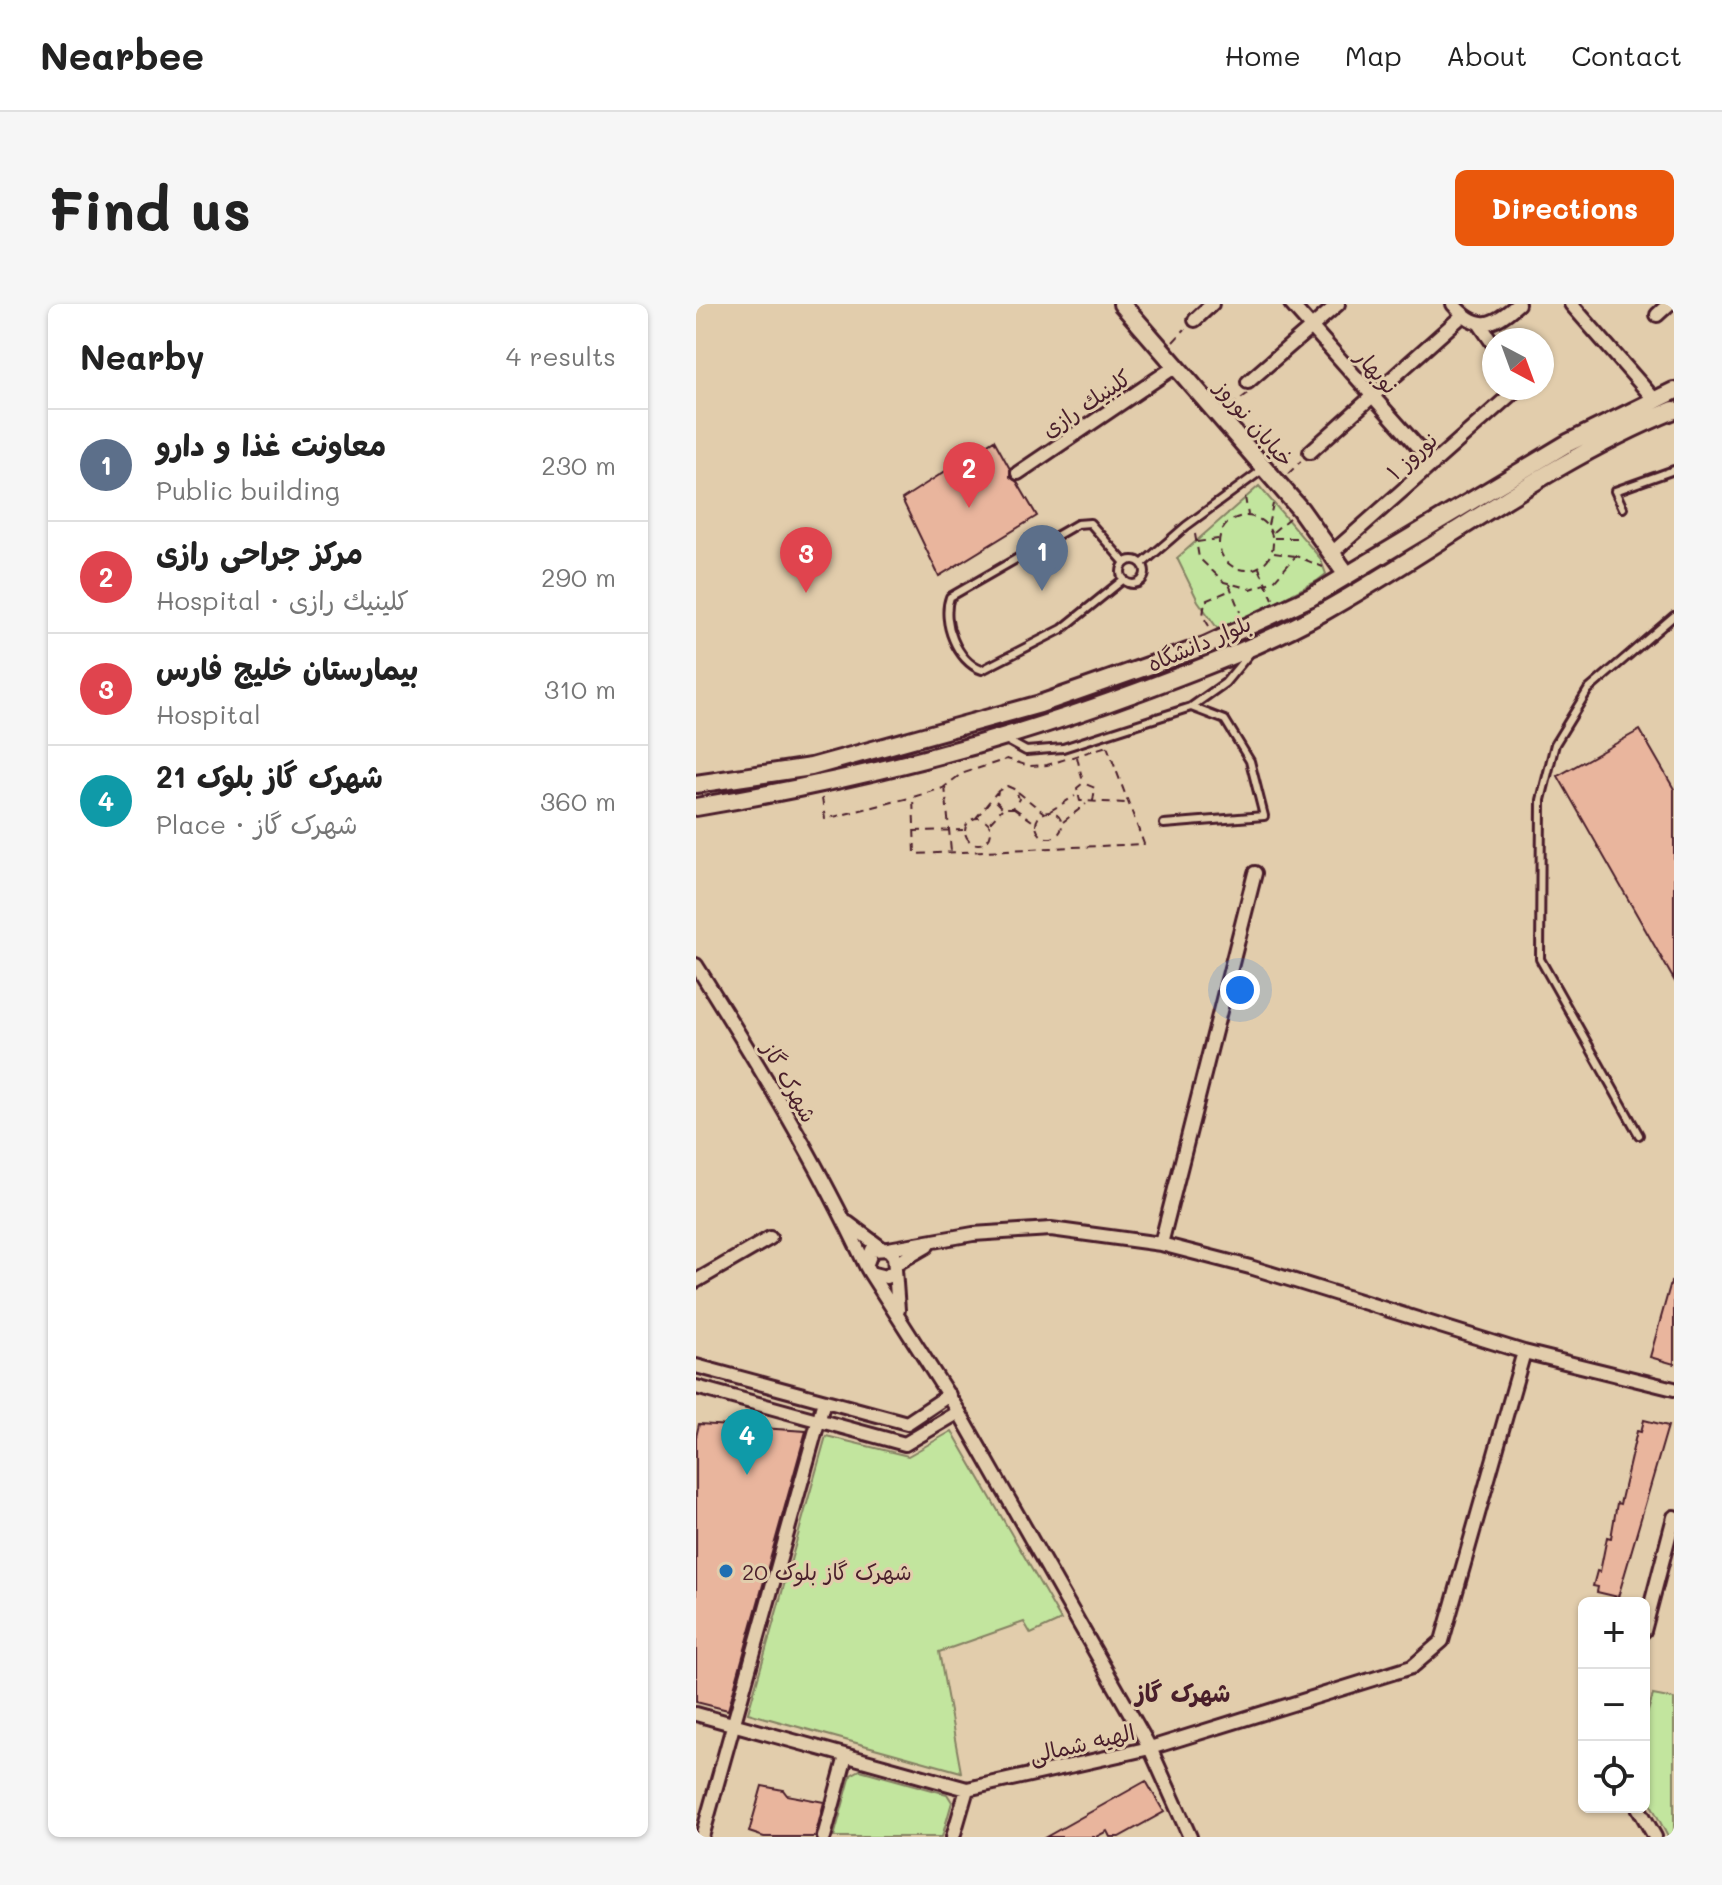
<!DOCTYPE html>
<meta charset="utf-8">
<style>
body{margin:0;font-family:Mali,"Playpen Sans Arabic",sans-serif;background:#f6f6f6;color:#222}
.controls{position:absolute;right:24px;bottom:24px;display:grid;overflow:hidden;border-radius:12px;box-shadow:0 2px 6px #0004}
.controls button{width:72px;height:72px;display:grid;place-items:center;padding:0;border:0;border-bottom:2px solid #e0e0e0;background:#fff;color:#222;font:40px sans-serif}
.compass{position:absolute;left:786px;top:24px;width:72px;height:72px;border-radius:50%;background:#fff;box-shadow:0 2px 6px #0004;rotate:139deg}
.you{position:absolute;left:544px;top:686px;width:28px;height:28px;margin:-20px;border:6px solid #fff;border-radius:50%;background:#1a73e8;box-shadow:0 0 0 12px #1a73e833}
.badge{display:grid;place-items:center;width:52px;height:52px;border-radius:50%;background:#ea580c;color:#fff;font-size:26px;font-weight:700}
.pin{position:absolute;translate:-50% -66px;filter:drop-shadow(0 2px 4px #0008)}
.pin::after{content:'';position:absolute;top:42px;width:28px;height:24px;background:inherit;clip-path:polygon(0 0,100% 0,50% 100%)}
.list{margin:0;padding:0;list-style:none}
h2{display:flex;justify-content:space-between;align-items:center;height:104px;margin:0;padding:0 32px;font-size:34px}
h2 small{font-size:26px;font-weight:400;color:#767676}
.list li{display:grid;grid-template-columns:52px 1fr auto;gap:24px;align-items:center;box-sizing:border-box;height:112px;padding:0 32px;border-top:2px solid #e0e0e0}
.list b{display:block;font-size:30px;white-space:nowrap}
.list p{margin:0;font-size:26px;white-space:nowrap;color:#767676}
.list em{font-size:26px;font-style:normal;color:#767676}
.icon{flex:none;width:44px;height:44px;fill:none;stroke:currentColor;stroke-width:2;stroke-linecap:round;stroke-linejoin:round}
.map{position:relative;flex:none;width:978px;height:1533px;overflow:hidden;border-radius:12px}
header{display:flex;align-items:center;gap:48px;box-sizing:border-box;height:112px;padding:0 40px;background:#fff;border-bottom:2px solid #e0e0e0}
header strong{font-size:38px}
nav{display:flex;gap:44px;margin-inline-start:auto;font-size:28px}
.intro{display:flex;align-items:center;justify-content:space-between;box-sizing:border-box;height:192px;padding:0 48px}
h1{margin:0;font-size:56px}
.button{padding:20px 36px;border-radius:12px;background:#ea580c;color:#fff;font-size:28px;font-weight:700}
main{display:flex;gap:48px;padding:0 48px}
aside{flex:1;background:#fff;border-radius:12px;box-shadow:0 2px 6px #0004}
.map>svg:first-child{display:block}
</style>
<header>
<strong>Nearbee</strong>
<nav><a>Home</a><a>Map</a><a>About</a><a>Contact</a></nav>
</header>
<div class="intro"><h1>Find us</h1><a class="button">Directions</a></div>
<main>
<aside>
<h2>Nearby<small>4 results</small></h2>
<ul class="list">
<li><span class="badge" style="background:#5c6f8a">1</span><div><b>معاونت غذا و دارو</b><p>Public building</p></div><em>230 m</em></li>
<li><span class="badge" style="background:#e0444e">2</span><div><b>مرکز جراحی رازی</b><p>Hospital · كلينيك رازی</p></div><em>290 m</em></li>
<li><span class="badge" style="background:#e0444e">3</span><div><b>بیمارستان خلیج فارس</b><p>Hospital</p></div><em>310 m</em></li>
<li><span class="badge" style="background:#0f9aa8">4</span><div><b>شهرک گاز بلوک 21</b><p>Place · شهرک گاز</p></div><em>360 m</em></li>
</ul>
</aside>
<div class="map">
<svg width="978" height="1533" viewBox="0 0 978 1533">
<rect width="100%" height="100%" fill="#e2cdac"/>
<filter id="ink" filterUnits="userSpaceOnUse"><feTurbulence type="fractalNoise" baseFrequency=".0125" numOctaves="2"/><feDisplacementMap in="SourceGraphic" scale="16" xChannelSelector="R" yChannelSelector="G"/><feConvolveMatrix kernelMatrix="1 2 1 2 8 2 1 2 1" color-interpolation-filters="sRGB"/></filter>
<g filter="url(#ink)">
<path fill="#c2e59e" stroke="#868264" stroke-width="2" d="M 563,182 L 624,254 L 630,270 L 621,277 L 524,328 L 502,297 L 481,254 Z
M 256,1127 L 365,1316 L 335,1330 L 328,1318 L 243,1348 L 265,1468 L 52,1409 L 130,1132 L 212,1152 Z
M 957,1391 L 978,1395 L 978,1533 L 972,1533 L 948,1487 L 948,1420 Z
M 164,1466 L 251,1490 L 256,1498 L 246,1533 L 138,1533 L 155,1471 Z"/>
<path fill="#e9b59d" stroke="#4a1f2b" stroke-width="2" d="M 298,136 L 314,165 L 314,173 L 321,178 L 341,212 L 243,272 L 206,195 Z
M 944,426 L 978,485 L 978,676 L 862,472 Z
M 975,978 L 978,979 L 978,1060 L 954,1053 Z
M 948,1116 L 972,1122 L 922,1293 L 901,1288 L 902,1283 L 897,1282 L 901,1267 L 904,1268 L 911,1233 L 915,1234 L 921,1199 L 924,1200 L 941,1127 L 945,1128 Z
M 3,1120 L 110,1127 L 32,1406 L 0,1398 L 0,1133 Z
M 450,1477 L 468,1508 L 423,1533 L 414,1533 L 411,1527 L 400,1533 L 350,1533 Z
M 66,1482 L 87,1486 L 91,1491 L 128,1498 L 119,1533 L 68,1533 L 53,1528 Z"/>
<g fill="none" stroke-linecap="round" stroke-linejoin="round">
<g stroke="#4a1f2b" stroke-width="12">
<path id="lane" d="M 927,204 L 919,187 L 978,166
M425 268a12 12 0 1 1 24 0a12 12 0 1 1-24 0Z
M 446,260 L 490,222 L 566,166
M 428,275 L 366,325 L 286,366 C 261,358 245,317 254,293 L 381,220 L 394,219 L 429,259
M 310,436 L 330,447 L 367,444 L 495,403 L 529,379 L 553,350
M 468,520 L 568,512 L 554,457 L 529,416 L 495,403
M 943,831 L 844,655 L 845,496 L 859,440 L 892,386 L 978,312"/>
</g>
<g stroke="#4a1f2b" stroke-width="18">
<path id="street" d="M 595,0 L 737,160
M 757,0 C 782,29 797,22 822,0
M 875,0 L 958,95
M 961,11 L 973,0
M 499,16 L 516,0
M 783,19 L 798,41
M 552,78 L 642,0
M 614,148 L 767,11
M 322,169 L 480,62
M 637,248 L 822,84
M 0,661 C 61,758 121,857 170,962
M 152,919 L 184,943
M 465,940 L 559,569
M 192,945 L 277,930 L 355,925 L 465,940 L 554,963 L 828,1048 L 978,1085
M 200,960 L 231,942
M 197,968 L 190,973 L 174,969 L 170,962 L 176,946 L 192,945 L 198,952 L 202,1006
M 0,977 L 74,934
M 0,1062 L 211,1119 L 253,1091
M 0,1083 L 209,1140 L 263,1108
M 948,1327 L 978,1213
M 0,1410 L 271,1485 L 454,1444 L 263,1108 L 174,969
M 942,1503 L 959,1533
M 6,1533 L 128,1097
M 128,1533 L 150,1452
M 257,1533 L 271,1485
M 494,1533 L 454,1444 L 716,1363 L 746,1337 L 828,1048"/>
</g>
<g stroke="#4a1f2b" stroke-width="22">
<path id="secondary" d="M 426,0 L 604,205 L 651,271
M 0,480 L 115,463 L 344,400 L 509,342 L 615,293 L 872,139 L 978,87
M 0,503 C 156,477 296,442 444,387 C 506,364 569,340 627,308 C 746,242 851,158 978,106"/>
</g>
<path stroke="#4a1f2b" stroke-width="2" stroke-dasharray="8 6" stroke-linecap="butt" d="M 477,38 L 489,25
M 534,103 L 551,90
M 592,170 L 605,157
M 549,193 L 552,211
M523 239a27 27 0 1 1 54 0a27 27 0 1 1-54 0Z
M 572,221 L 577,200
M 577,228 L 593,214
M 499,230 L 503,254 L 528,278 L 555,285 L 578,277 L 600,252 L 627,263
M 578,234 L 604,234
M 501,238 L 522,235
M 578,249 L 599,252
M 563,264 L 577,295
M 533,280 L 544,308
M 513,322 L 507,312 L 509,297 L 535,286
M 411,442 L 448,540 L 219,550 L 217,493 L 247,484 L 265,470 L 311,455 L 333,462 L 351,461 Z
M 381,453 L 387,478
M 249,482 L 255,547
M 311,482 L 320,486 L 323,495 L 317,504 L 307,504 L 300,497 L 302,487 Z
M 322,488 L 348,509
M 126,494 L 129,515 L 217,493
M 397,497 L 399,484 L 387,479 L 381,484 L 384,497 L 431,499
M 318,504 L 339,519
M 354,507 L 379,492
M340 521a13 13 0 1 1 26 0a13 13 0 1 1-26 0Z
M269 527a13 13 0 1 1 26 0a13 13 0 1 1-26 0Z
M 280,514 L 301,488
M 294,518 L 306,505
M 367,518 L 390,500
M 218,527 L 267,526"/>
<use href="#lane" stroke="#e2cdac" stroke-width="6"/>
<use href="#street" stroke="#e2cdac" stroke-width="12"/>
<use href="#secondary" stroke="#e2cdac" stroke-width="16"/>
</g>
</g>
<circle fill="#1f6fb2" stroke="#e2cdac" stroke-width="3" cx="30" cy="1267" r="8"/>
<g text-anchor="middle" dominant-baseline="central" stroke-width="6" stroke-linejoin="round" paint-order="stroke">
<g font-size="22" fill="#4a1f2b" stroke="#e2cdac">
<text transform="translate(681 67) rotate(48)">نوبهار</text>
<text transform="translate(390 99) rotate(-34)">كلينيك رازی</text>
<text transform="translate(559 119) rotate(49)">خیابان نوروز</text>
<text transform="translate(716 151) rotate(-42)">نوروز ۱</text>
<text transform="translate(503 339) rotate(-23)">بلوار دانشگاه</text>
<text transform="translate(94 778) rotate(61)">شهرک گاز</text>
<text transform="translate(386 1439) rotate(-13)">الهیه شمالی</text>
</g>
<g font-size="22" fill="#4a1f2b" stroke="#e2cdac" text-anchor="start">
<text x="46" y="1267">شهرک گاز بلوک 20</text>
</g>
<g font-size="24" font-weight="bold" fill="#4a1f2b" stroke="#e2cdac">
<text x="487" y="1388">شهرک گاز</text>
</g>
</g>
</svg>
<div class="controls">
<button>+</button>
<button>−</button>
<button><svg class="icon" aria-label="locate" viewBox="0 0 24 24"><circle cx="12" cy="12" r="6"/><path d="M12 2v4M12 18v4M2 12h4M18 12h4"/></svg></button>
</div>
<svg class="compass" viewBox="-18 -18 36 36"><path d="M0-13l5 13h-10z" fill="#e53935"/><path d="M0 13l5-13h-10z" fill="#767676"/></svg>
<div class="you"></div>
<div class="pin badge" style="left:346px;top:287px;background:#5c6f8a">1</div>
<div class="pin badge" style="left:273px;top:204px;background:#e0444e">2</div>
<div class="pin badge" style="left:110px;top:289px;background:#e0444e">3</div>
<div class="pin badge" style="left:51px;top:1171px;background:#0f9aa8">4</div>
</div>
</main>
